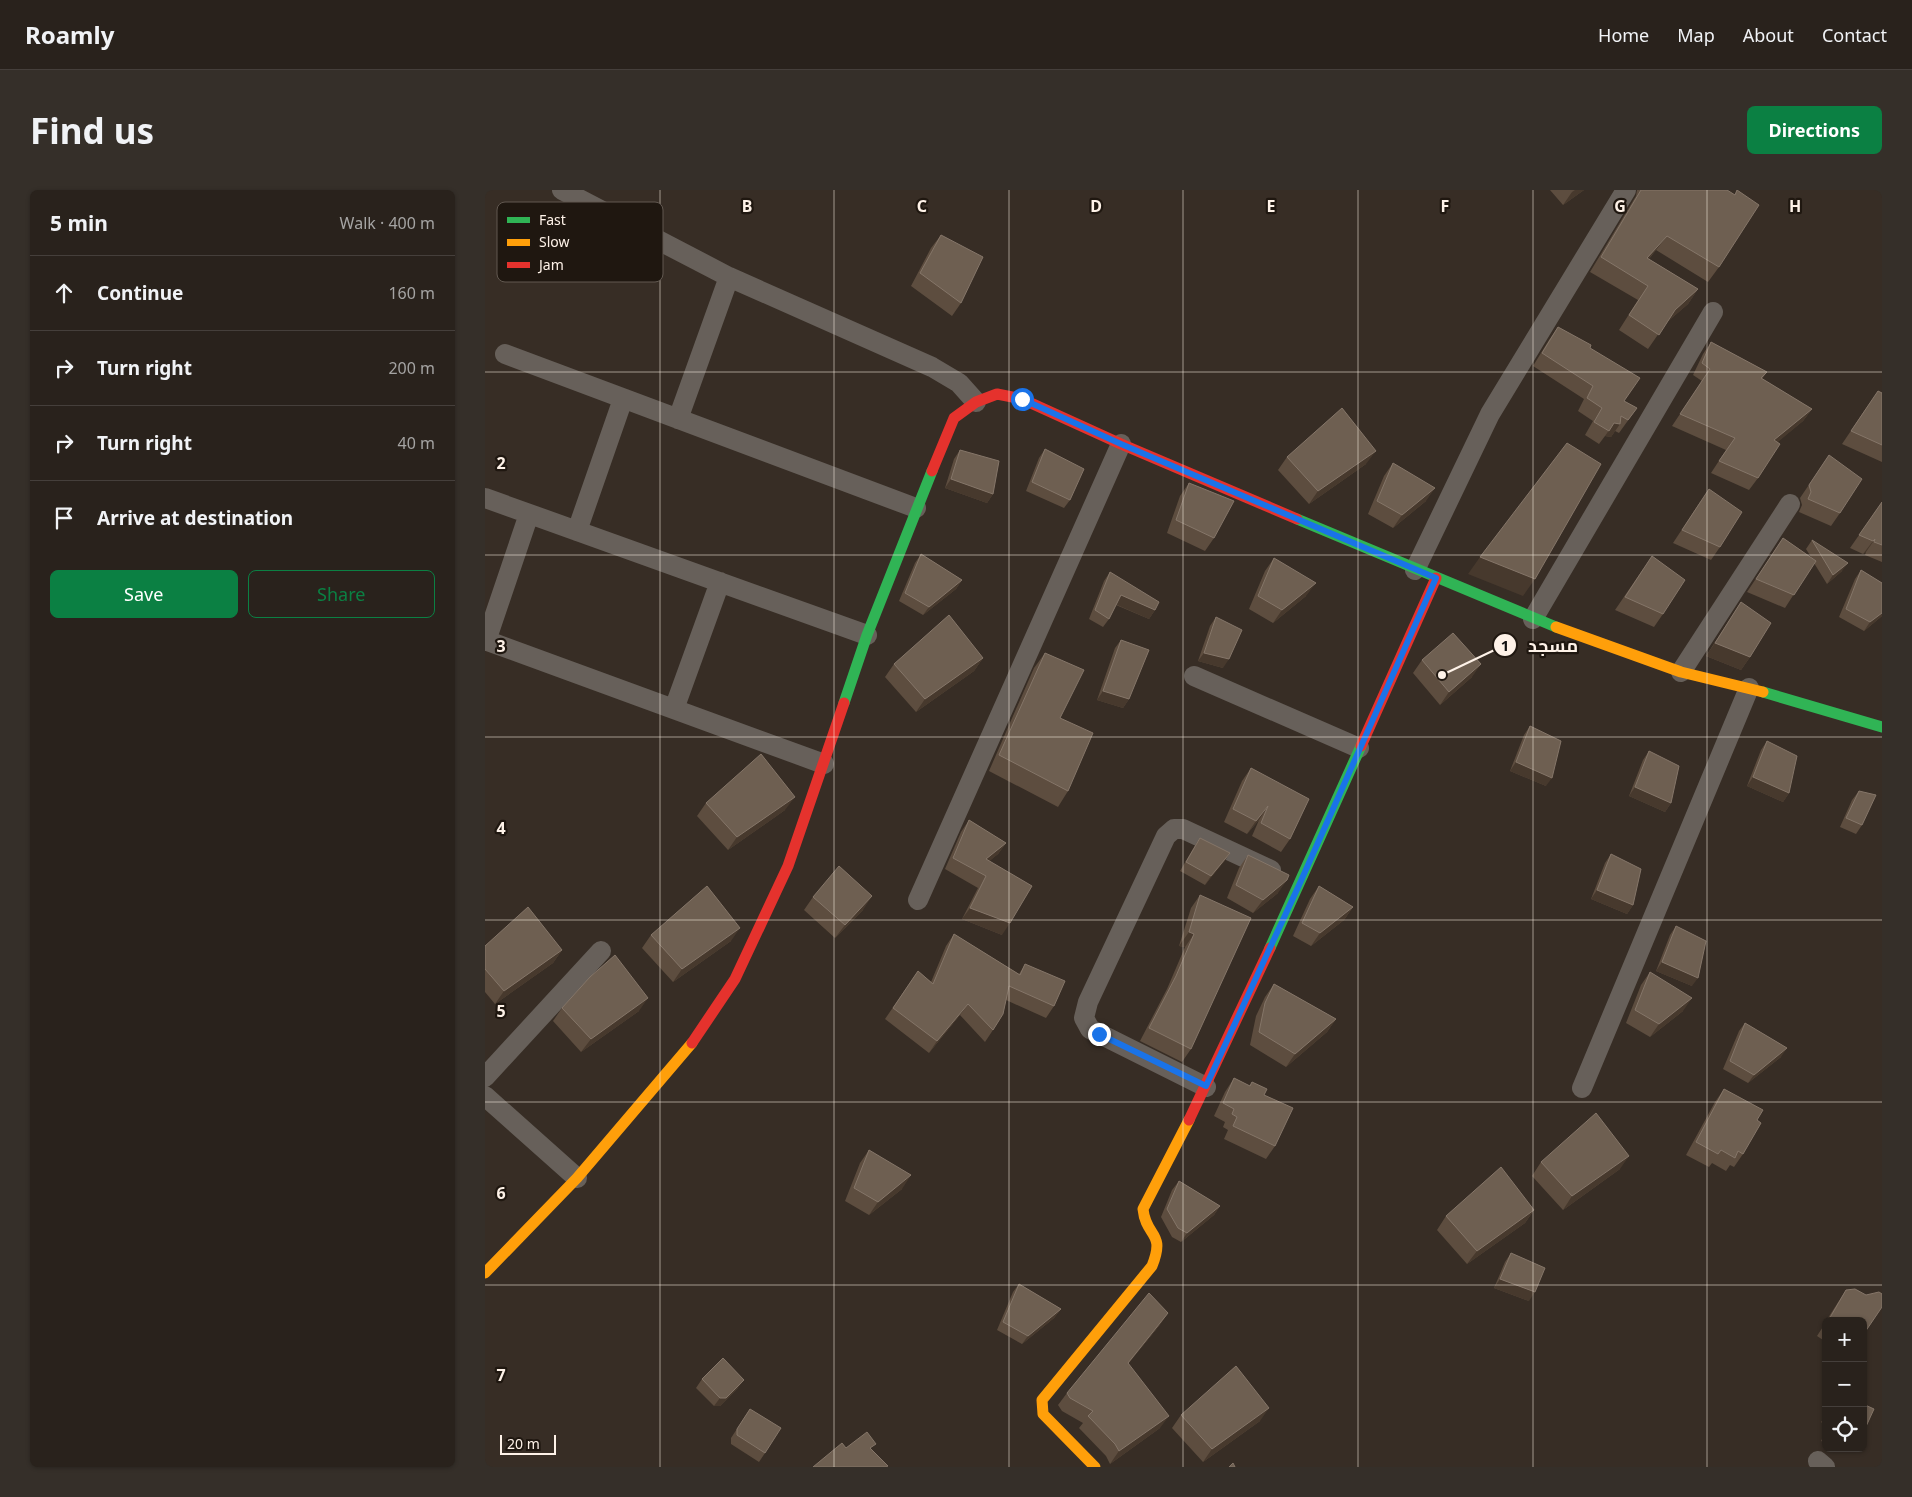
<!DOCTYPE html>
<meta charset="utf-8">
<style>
body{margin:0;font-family:"Noto Sans",Cairo,sans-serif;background:#352f29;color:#f1f3f6}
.controls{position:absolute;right:15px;bottom:15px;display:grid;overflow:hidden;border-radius:8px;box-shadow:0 1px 4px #0004}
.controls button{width:45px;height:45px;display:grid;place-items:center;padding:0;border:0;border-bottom:1px solid #453f3b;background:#29221c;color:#f1f3f6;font:25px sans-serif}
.scale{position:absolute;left:15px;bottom:12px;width:56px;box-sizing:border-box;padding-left:5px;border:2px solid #fef2e8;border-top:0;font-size:14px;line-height:18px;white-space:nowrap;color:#fef2e8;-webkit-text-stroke:4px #1f1710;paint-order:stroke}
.stop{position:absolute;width:15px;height:15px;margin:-11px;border:4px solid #1a73e8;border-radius:50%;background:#fff}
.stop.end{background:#1a73e8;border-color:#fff;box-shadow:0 1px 5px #0008}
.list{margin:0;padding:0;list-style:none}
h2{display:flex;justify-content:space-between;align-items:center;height:65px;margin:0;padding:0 20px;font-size:21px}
h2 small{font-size:16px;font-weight:400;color:#a5a4a3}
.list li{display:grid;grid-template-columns:32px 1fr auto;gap:15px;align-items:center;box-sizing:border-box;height:75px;padding:0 20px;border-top:1px solid #453f3b}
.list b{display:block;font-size:19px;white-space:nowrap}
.list em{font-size:16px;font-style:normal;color:#a5a4a3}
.actions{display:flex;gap:10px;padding:15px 20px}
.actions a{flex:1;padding:11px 0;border:1px solid #0b8043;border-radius:8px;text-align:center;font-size:18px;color:#0b8043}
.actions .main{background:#0b8043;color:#fff}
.icon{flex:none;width:28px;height:28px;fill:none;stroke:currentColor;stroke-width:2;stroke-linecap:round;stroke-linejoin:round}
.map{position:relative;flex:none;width:1397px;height:1277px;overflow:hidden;border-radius:8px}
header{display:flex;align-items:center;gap:30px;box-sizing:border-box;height:70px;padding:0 25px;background:#29221c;border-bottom:1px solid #453f3b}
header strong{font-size:24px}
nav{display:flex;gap:28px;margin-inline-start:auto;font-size:18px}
.intro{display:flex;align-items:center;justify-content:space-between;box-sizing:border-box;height:120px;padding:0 30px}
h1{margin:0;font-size:35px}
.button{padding:12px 22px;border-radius:8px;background:#0b8043;color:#fff;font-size:18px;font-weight:700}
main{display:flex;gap:30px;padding:0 30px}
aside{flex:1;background:#29221c;border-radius:8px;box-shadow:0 1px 4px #0004}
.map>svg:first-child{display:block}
</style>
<header>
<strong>Roamly</strong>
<nav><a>Home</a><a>Map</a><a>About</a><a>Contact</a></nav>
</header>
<div class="intro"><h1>Find us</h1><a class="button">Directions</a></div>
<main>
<aside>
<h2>5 min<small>Walk · 400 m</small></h2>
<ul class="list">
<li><svg class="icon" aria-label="ahead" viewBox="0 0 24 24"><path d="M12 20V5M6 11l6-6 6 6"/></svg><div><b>Continue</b></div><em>160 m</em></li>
<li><svg class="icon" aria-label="right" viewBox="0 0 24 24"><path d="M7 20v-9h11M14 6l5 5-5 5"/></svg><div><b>Turn right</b></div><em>200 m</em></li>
<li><svg class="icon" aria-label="right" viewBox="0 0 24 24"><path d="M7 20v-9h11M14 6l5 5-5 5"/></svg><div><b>Turn right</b></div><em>40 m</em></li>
<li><svg class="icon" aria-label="arrive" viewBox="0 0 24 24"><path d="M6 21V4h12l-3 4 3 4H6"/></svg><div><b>Arrive at destination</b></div></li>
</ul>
<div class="actions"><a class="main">Save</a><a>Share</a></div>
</aside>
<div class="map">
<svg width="1397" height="1277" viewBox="0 0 1397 1277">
<rect width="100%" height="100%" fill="#372d25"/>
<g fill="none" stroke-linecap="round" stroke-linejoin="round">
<path stroke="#67605a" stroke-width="20" d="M 77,0 L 244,87 L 447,177 L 474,193 L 491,212
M 20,164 L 431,318
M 193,229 L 244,87
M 0,308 L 382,445
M 92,341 L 138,209
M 930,380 L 1005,224 L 1141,0
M 1048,429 L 1228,122
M 0,450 L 339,574
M 1,451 L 44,324
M 1196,482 L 1305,314
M 709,486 L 874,558
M 189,519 L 235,392
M 433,710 L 636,254
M 0,887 L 116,761
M 721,897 L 605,839 L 599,828 L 603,812 L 681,646 L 689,639 L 698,639 L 786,680
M 1097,898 L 1264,498
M 0,906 L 92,988
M 1333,1271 L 1340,1277"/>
<path stroke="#30b455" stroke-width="11" d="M 812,329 L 1071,437
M 1278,502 L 1397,537
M 359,513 L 382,445 L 447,281
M 785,758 L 876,556"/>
<path stroke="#ff9f0a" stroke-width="11" d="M 1071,437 L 1196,482 L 1278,502
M 0,1083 L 92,988 L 207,853
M 610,1277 L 558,1224 L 557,1210 L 667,1076 C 681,1041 661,1048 658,1019 L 704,930"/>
<path stroke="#e5322d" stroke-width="11" d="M 447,281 L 469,228 L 491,212 L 512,204 L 537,209 L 636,254 L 812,329
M 876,556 L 951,388
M 207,853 L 250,789 L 303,676 L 359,513
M 704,930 L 785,758"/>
</g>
<path fill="#5d4d3f" d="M 1065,0 L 1099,0 L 1078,15 Z
M 1152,0 L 1242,0 L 1234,77 L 1223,92 L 1171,60 L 1164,69 L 1213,99 L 1203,114 L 1181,133 L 1163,159 L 1134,140 L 1153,110 L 1105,82 L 1151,6 Z
M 456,45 L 476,113 L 467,126 L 426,96 L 446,58 Z
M 1073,137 L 1105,158 L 1139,211 L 1152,218 L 1134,243 L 1130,241 L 1126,247 L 1120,246 L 1114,254 L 1100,245 L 1108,231 L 1093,221 L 1099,209 L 1048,176 L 1064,150 Z
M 1226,152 L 1282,182 L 1277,189 L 1327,219 L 1318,231 L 1292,252 L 1273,288 L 1264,300 L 1226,283 L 1241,260 L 1187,236 L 1217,191 L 1208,185 L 1218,164 Z
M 1397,203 L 1397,272 L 1357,254 L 1384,214 Z
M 560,259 L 585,310 L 579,318 L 541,301 L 554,268 Z
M 475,260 L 508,304 L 502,313 L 460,298 L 469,269 Z
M 1344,265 L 1355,323 L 1346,336 L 1314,322 L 1317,315 L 1315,308 Z
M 802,267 L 881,274 L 824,314 L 793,280 Z
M 908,273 L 941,311 L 908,338 L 883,324 L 899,286 Z
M 704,293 L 729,348 L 720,361 L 682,343 L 695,306 Z
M 1215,312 L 1235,357 L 1226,370 L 1188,353 Z
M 1397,312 L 1397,372 L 1380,365 L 1381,362 L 1378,364 L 1365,358 Z
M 1298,348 L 1326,367 L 1321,359 L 1327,350 L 1357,381 L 1342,394 L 1329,373 L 1300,418 L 1262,402 Z
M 436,364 L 477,390 L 471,399 L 438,425 L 414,411 L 430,373 Z
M 789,368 L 821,406 L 788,433 L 764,419 L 780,381 Z
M 1158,379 L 1178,424 L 1169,437 L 1130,420 Z
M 1376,380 L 1397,393 L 1397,426 L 1379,441 L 1354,427 L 1370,389 Z
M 625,382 L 670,420 L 664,429 L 631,415 L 624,429 L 618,437 L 604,429 L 619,391 Z
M 1256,412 L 1265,467 L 1256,480 L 1221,466 Z
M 731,427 L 738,478 L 713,471 L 725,436 Z
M 636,450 L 644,509 L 638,518 L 612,510 L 630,458 Z
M 560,463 L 575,528 L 583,601 L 573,617 L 504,581 L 549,478 Z
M 498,468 L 489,481 L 431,522 L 400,487 L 409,474 Z
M 937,470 L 987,487 L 955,515 L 928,483 Z
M 1045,536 L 1061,596 L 1025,581 L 1039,545 Z
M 1282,551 L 1304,603 L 1298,612 L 1262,596 L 1276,560 Z
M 1164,561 L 1186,613 L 1180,622 L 1144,606 L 1158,570 Z
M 766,578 L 805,649 L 796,662 L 767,646 L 774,630 L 762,644 L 739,632 L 757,591 Z
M 1374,601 L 1377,635 L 1371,644 L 1355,637 L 1367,610 Z
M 221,613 L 300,620 L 243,660 L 212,626 Z
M 484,630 L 521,653 L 513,664 L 504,671 L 517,745 L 477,729 L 493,698 L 460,679 L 476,642 Z
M 715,648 L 745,663 L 720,695 L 695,681 L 709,657 Z
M 1126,664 L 1148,715 L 1142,724 L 1106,709 L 1120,673 Z
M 763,665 L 793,703 L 768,723 L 742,708 L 754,678 Z
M 834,696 L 868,717 L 859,730 L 826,756 L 808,746 L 825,709 Z
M 715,705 L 706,859 L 697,872 L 655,851 L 682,799 L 700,757 L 694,756 L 706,718 Z
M 328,707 L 378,720 L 350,748 L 319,720 Z
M 1191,736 L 1207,796 L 1171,781 L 1185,745 Z
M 469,744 L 534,784 L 540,774 L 569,816 L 561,828 L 521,810 L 508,840 L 500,852 L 475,825 L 444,863 L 400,829 L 433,781 L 446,792 L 461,756 Z
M 166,745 L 246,751 L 188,792 L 157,758 Z
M 0,756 L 77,760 L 68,773 L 10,814 L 0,802 Z
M 1165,782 L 1198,821 L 1165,847 L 1141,833 L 1156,795 Z
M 789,794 L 851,829 L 842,842 L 801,877 L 765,855 L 771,826 L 780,807 Z
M 77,818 L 154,821 L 96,862 L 68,831 Z
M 1260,833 L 1296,867 L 1263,893 L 1238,879 L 1254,841 Z
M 749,888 L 764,896 L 767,892 L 779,905 L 790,956 L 781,969 L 739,949 L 743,940 L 738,937 L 740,932 L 729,926 L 740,902 Z
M 1239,899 L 1272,930 L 1258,964 L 1249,977 L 1245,975 L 1241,981 L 1227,973 L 1224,977 L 1201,965 L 1230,912 Z
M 384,960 L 417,999 L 384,1025 L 360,1011 L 375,973 Z
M 1056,972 L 1135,979 L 1078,1020 L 1047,986 Z
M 694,991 L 735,1016 L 729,1025 L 696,1052 L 687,1047 L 676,1027 L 687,1000 Z
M 1049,1020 L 1040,1033 L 982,1074 L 952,1040 L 961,1026 Z
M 1026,1063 L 1044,1111 L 1009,1098 L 1020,1072 Z
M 534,1094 L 576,1119 L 569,1128 L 537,1154 L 512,1140 L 528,1102 Z
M 1361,1100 L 1381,1105 L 1378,1131 L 1341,1131 Z
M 683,1123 L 674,1136 L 643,1174 L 675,1238 L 625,1274 L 621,1266 L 594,1238 L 598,1233 L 577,1221 L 573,1215 L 582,1203 Z
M 1341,1132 L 1341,1152 L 1332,1146 Z
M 217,1189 L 253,1198 L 235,1216 L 229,1216 L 211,1198 Z
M 265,1219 L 280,1263 L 274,1272 L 246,1254 L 246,1248 Z
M 696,1225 L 775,1231 L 718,1272 L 687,1238 Z
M 1341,1226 L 1341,1236 L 1336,1232 Z
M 1341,1241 L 1341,1253 L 1336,1251 Z
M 1352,1258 L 1362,1258 L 1359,1262 Z"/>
<path fill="#47392d" d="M 1090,0 L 1099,0 L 1078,15 L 1087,2 Z
M 1182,46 L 1171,60 L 1152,83 L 1162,68 Z
M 1213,99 L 1203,114 L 1180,134 L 1190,120 Z
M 1327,219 L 1318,231 L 1281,262 L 1289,250 Z
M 1129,233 L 1135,234 L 1126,247 L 1120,246 Z
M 891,261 L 881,274 L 824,314 L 833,301 Z
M 466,289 L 508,304 L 502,313 L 460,298 Z
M 950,298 L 941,311 L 908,338 L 917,325 Z
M 1390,349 L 1381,362 L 1378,364 L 1388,351 Z
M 995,367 L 1050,389 L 1038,406 L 983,384 Z
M 1363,373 L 1357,381 L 1342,394 L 1348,385 Z
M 477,390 L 471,399 L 438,425 L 444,417 Z
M 831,393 L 821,406 L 788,433 L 797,420 Z
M 636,405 L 670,420 L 664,429 L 630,414 Z
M 1397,423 L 1397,426 L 1379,441 L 1385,432 Z
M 1230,453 L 1265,467 L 1256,480 L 1221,466 Z
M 719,463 L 744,469 L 738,478 L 713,471 Z
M 498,468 L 489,481 L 431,522 L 440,509 Z
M 996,474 L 987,487 L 955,515 L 964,502 Z
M 618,501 L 644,509 L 638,518 L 612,510 Z
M 1031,572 L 1067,588 L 1061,596 L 1025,581 Z
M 1268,587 L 1304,603 L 1298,612 L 1262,596 Z
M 1150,597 L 1186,613 L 1180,622 L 1144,606 Z
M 310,607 L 300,620 L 243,660 L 252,647 Z
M 783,616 L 774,630 L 762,644 L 771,631 Z
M 521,653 L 513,664 L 493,681 L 501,669 Z
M 745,663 L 739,672 L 720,695 L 726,686 Z
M 802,690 L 793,703 L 768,723 L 778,710 Z
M 1112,700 L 1148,715 L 1142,724 L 1106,709 Z
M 387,706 L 378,720 L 350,748 L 360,735 Z
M 868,717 L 859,730 L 826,756 L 835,743 Z
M 485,718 L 525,733 L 517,745 L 477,729 Z
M 255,738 L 246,751 L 188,792 L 197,779 Z
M 704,742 L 709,744 L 700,757 L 694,756 Z
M 77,760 L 68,773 L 10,814 L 19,801 Z
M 1177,772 L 1213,788 L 1207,796 L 1171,781 Z
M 163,808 L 154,821 L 96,862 L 106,849 Z
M 1207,808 L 1198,821 L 1165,847 L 1174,834 Z
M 483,814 L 475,825 L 444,863 L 452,851 Z
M 851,829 L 842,842 L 801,877 L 810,864 Z
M 1302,858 L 1296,867 L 1263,893 L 1269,885 Z
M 1144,966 L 1135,979 L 1078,1020 L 1087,1006 Z
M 426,985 L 417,999 L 384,1025 L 393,1012 Z
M 735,1016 L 729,1025 L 696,1052 L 702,1043 Z
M 1049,1020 L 1040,1033 L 982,1074 L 992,1061 Z
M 1015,1089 L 1050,1102 L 1044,1111 L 1009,1098 Z
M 576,1119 L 569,1128 L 537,1154 L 543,1146 Z
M 683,1123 L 674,1136 L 634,1185 L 643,1173 Z
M 259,1190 L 253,1198 L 235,1216 L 229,1216 L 235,1208 Z
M 784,1218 L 775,1231 L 718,1272 L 727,1259 Z
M 684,1226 L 675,1238 L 625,1274 L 634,1261 Z"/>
<path fill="#6e5f51" stroke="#857669" d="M 1156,0 L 1242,0 L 1250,5 L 1252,0 L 1274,15 L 1234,77 L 1182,46 L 1162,68 L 1213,99 L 1190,120 L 1174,145 L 1144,125 L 1163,96 L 1116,67 Z
M 456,45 L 498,67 L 476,113 L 435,83 Z
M 1073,137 L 1106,155 L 1105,158 L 1155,188 L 1139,211 L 1152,218 L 1143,230 L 1136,226 L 1135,234 L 1129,233 L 1124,241 L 1109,232 L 1117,218 L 1102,208 L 1108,196 L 1057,163 Z
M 1226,152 L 1282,182 L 1276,188 L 1327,219 L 1289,250 L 1295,254 L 1273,288 L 1234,271 L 1250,248 L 1195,224 L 1225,179 L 1217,173 Z
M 1393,201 L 1397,203 L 1397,255 L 1366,241 Z
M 857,218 L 891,261 L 833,301 L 802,267 Z
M 1082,253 L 1116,274 L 1050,389 L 995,367 Z
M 560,259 L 599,279 L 585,310 L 547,292 Z
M 475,260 L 514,271 L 508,304 L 466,289 Z
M 1344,265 L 1377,289 L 1355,323 L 1323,309 L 1326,302 L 1324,295 Z
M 908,273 L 950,298 L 917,325 L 892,311 Z
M 704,293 L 749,311 L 729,348 L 691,330 Z
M 1224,299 L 1257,322 L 1235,357 L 1197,340 Z
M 1397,312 L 1397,355 L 1389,352 L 1390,349 L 1388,351 L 1374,345 Z
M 1298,348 L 1331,371 L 1309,405 L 1271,389 Z
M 1327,350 L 1363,373 L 1348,385 Z
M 436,364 L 477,390 L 444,417 L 420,403 Z
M 1167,366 L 1200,390 L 1178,424 L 1140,407 Z
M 789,368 L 831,393 L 797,420 L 773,406 Z
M 1376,380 L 1397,393 L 1397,423 L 1385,432 L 1361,419 Z
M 625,382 L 674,412 L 670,420 L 636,405 L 624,429 L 610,420 Z
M 1256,412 L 1286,433 L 1265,467 L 1230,453 Z
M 464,425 L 498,468 L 440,509 L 409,474 Z
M 731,427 L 757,440 L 744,469 L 719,463 Z
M 968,443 L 996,474 L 964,502 L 937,470 Z
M 636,450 L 664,460 L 644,509 L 618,501 Z
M 560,463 L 599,480 L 575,528 L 608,543 L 583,601 L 514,565 Z
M 1045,536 L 1076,551 L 1067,588 L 1031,572 Z
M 1282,551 L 1312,566 L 1304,603 L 1268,587 Z
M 1164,561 L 1194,576 L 1186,613 L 1150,597 Z
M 276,564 L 310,607 L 252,647 L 221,613 Z
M 766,578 L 824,609 L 805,649 L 776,633 L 783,616 L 771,631 L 748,619 Z
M 1374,601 L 1391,605 L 1377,635 L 1361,628 Z
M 484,630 L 521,653 L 501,669 L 547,696 L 525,733 L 485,718 L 501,686 L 468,668 Z
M 715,648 L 745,663 L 726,686 L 701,672 Z
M 1126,664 L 1156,679 L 1148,715 L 1112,700 Z
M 763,665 L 804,685 L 802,690 L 778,710 L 751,695 Z
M 354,676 L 387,706 L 360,735 L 328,707 Z
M 222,696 L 255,738 L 197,779 L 166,745 Z
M 834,696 L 868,717 L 835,743 L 817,733 Z
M 715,705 L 766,728 L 706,859 L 664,838 L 691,786 L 709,744 L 704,742 Z
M 43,717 L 77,760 L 19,801 L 0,779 L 0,756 Z
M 1191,736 L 1221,751 L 1213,788 L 1177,772 Z
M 469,744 L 535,785 L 540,774 L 580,791 L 569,816 L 524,796 L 518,824 L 508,840 L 483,814 L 452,851 L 408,818 L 433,781 L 448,794 Z
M 130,765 L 163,808 L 106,849 L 77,818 L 105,787 Z
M 1165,782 L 1207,808 L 1174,834 L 1150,820 Z
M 789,794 L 851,829 L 810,864 L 774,842 L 780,813 Z
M 1260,833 L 1302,858 L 1269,885 L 1245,871 Z
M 749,888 L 765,896 L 767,892 L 782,899 L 779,905 L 808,918 L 790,956 L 748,936 L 752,927 L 747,924 L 749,919 L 738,913 Z
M 1239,899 L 1278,920 L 1272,930 L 1276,933 L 1258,964 L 1253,961 L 1250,968 L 1236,960 L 1233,964 L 1211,952 Z
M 1111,923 L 1144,966 L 1087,1006 L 1056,972 Z
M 384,960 L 426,985 L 393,1012 L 369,998 Z
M 1016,977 L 1049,1020 L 992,1061 L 961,1026 Z
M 694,991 L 735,1016 L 702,1043 L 693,1038 L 682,1019 Z
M 1026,1063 L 1060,1078 L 1050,1102 L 1015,1089 Z
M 534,1094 L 576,1119 L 543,1146 L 518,1132 Z
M 1370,1099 L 1381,1105 L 1394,1102 L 1397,1104 L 1397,1117 L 1378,1145 L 1378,1131 L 1343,1131 L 1361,1100 Z
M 664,1103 L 683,1123 L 643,1173 L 684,1226 L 634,1261 L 630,1254 L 603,1226 L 608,1221 L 585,1208 L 582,1203 Z
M 238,1168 L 259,1190 L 241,1208 L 235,1208 L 217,1189 Z
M 751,1176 L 784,1218 L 727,1259 L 696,1225 Z
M 1378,1214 L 1389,1219 L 1378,1243 Z
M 265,1219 L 296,1238 L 280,1263 L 252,1245 L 252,1239 Z
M 382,1242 L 391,1254 L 385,1258 L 403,1276 L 401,1277 L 328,1277 L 357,1253 L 361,1258 Z
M 748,1273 L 750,1277 L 744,1277 Z"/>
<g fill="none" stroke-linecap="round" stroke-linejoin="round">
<path stroke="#1a73e8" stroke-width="6" d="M 537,209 L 636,254 L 951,388 L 815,693 L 721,896 L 614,844"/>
</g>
<path fill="none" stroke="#fef2e8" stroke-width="1" stroke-opacity="0.55" d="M 175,0 L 175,1277M 349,0 L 349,1277M 524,0 L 524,1277M 698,0 L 698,1277M 873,0 L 873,1277M 1048,0 L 1048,1277M 1222,0 L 1222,1277M 0,182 L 1397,182M 0,365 L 1397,365M 0,547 L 1397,547M 0,730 L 1397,730M 0,912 L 1397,912M 0,1095 L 1397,1095"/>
<rect x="12" y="12" width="166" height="80" rx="8" fill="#1f1710" stroke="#625951" stroke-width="1"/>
<rect x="22" y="27" width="23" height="6" fill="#30b455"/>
<rect x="22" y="49" width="23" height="7" fill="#ff9f0a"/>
<rect x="22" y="72" width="23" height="6" fill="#e5322d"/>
<g font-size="14" fill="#fef2e8">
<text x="54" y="35">Fast</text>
<text x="54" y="57">Slow</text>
<text x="54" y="80">Jam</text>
</g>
<g font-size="16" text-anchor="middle" font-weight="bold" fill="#fef2e8" stroke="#1f1710" stroke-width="4.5" stroke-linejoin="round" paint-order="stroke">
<text x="262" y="22">B</text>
<text x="437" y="22">C</text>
<text x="611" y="22">D</text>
<text x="786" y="22">E</text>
<text x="960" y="22">F</text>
<text x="1135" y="22">G</text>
<text x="1310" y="22">H</text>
<text x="16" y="279">2</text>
<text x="16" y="462">3</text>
<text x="16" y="644">4</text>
<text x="16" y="827">5</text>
<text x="16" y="1009">6</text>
<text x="16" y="1191">7</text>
</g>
<path fill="none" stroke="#fef2e8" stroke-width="2" d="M957 485L1020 455"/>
<g fill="#fef2e8" stroke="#1f1710" stroke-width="2">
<circle cx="957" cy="485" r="5"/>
<circle cx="1020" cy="455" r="12"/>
</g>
<g font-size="15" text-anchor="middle" font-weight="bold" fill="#111">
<text x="1020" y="461">1</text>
</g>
<g font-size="18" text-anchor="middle" font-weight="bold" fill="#fef2e8" stroke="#1f1710" stroke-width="4.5" stroke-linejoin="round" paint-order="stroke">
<text x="1068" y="462">مسجد</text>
</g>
</svg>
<div class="controls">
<button>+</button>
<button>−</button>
<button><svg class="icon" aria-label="locate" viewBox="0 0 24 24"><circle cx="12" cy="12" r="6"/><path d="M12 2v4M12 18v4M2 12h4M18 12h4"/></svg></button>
</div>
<div class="scale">20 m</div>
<div class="stop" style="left:537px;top:209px"></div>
<div class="stop end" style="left:614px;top:844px"></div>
</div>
</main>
